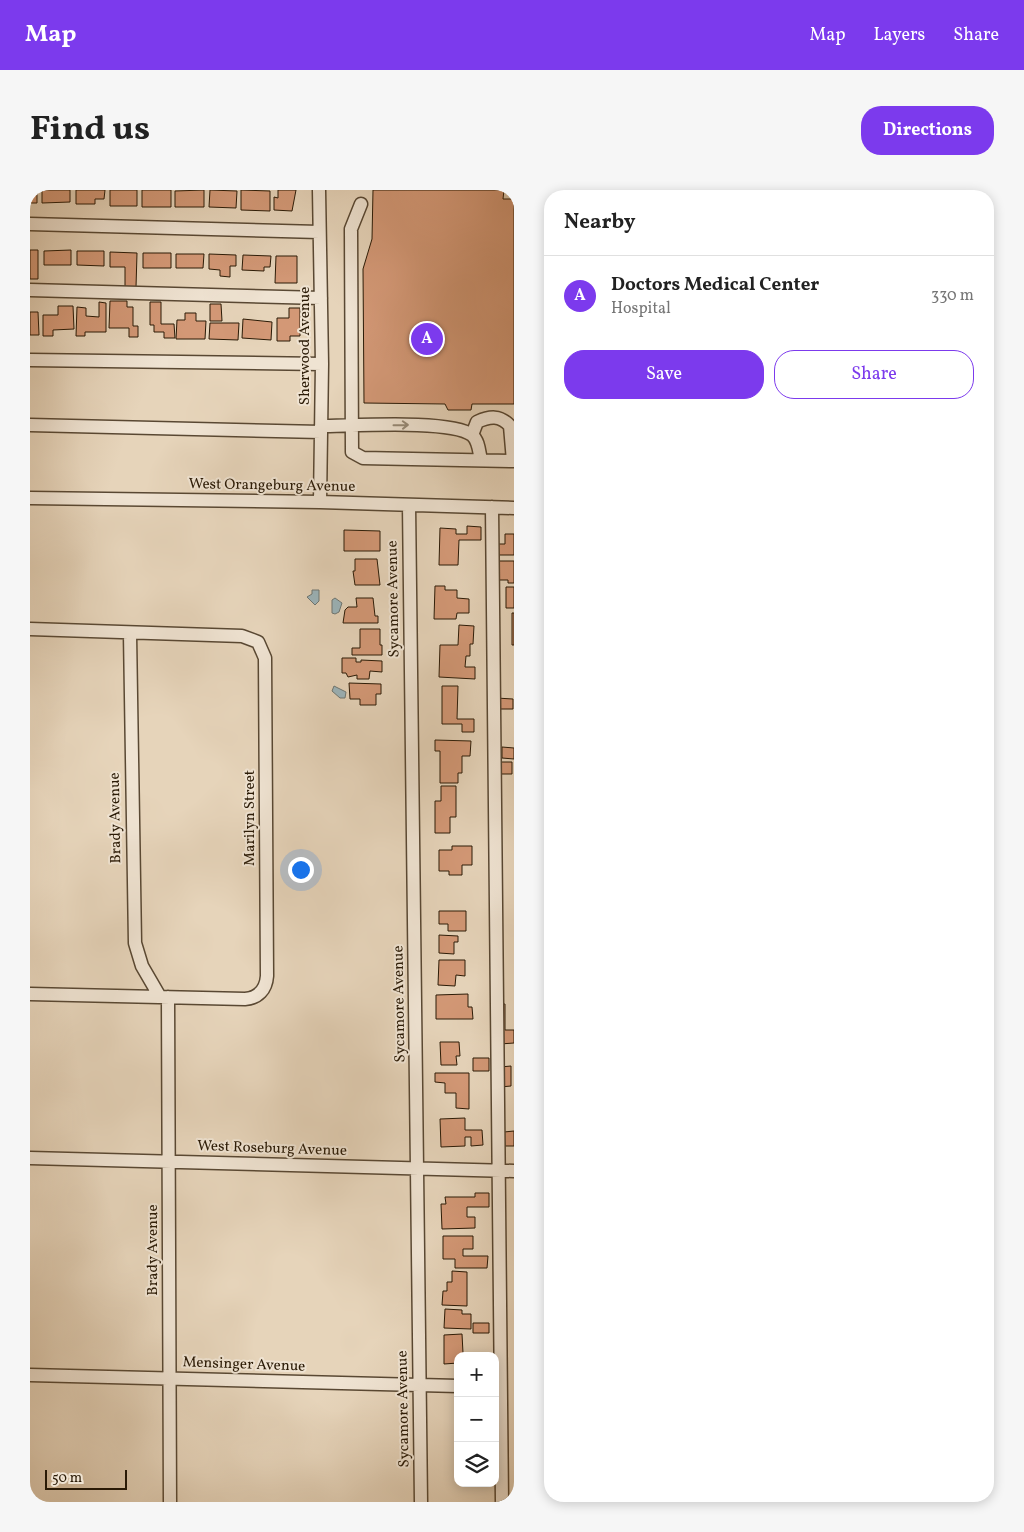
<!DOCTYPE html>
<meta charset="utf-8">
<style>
body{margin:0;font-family:Vollkorn,serif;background:#f6f6f6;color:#222}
.controls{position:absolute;right:15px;bottom:15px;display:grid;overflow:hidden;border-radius:10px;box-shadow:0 2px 12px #0003}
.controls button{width:45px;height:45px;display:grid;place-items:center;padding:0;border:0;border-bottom:1px solid #e0e0e0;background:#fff;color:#222;font:25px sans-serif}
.scale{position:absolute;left:15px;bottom:12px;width:82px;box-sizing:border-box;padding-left:5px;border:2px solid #2a1a06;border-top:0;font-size:14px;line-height:18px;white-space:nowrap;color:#2a1a06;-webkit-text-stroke:4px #efe3d2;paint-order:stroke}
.you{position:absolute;left:270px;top:679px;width:18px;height:18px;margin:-12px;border:4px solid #fff;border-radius:50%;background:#1a73e8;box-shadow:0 0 0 8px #1a73e833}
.badge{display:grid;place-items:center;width:32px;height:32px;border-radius:50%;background:#7c3aed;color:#fff;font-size:16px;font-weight:700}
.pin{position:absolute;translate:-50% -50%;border:2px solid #fff;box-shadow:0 1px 5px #0006}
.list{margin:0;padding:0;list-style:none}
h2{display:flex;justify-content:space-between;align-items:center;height:65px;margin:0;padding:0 20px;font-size:21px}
h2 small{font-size:16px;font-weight:400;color:#767676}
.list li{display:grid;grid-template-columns:32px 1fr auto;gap:15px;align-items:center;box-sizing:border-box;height:80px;padding:0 20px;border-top:1px solid #e0e0e0}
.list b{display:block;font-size:19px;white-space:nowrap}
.list p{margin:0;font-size:16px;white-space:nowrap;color:#767676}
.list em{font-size:16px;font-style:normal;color:#767676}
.actions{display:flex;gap:10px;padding:15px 20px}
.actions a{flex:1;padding:11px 0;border:1px solid #7c3aed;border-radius:20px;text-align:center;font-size:18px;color:#7c3aed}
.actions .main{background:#7c3aed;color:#fff}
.icon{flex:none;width:28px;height:28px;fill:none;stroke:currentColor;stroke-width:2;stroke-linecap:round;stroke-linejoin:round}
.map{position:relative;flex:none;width:484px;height:1312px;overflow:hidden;border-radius:20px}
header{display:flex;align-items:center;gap:30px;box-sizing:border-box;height:70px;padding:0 25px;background:#7c3aed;color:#fff}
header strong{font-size:24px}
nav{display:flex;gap:28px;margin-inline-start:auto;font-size:18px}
.intro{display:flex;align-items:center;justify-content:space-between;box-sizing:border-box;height:120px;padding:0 30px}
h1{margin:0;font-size:35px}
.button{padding:12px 22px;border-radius:20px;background:#7c3aed;color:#fff;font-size:18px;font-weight:700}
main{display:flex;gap:30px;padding:0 30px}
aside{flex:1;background:#fff;border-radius:20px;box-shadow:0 2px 12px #0003}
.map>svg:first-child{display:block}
</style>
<header>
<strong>Map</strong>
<nav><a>Map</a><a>Layers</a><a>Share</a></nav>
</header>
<div class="intro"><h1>Find us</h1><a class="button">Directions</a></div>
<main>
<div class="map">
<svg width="484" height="1312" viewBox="0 0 484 1312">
<rect width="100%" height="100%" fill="#e6d4ba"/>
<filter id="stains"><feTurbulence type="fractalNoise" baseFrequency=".004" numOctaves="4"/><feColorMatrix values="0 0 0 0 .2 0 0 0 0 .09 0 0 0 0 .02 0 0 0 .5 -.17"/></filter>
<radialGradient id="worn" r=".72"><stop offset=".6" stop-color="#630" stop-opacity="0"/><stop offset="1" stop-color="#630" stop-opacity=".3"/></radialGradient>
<path fill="#9cb5bc" stroke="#6e7773" d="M 282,400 L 289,400 L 289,411 L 285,415 L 277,407 L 282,404 Z
M 305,408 L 312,413 L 309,422 L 305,424 L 302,423 L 302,410 Z
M 304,496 L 316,502 L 315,508 L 310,508 L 302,501 Z"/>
<path fill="#d39876" stroke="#2a1a06" d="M 0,0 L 7,0 L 7,13 L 0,13 Z
M 12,0 L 40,0 L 40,12 L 12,13 Z
M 46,0 L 75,0 L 74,9 L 65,9 L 65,14 L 46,14 Z
M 80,0 L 107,0 L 107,16 L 80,16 Z
M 112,0 L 141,0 L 141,17 L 112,17 Z
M 174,0 L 174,17 L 145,17 L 145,1 Z
M 180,0 L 207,1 L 206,18 L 179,17 Z
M 211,0 L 240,1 L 240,21 L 211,20 Z
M 248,0 L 266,0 L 262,21 L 244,20 L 244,7 L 248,8 Z
M 343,0 L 474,0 L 473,9 L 484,9 L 484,214 L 442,214 L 441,220 L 418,220 L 415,214 L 334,213 L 333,79 L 342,49 Z
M 0,60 L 8,60 L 8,89 L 0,89 Z
M 41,60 L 41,75 L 14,75 L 14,61 Z
M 47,61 L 74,61 L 74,76 L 47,75 Z
M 80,62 L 107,63 L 106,97 L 95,97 L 95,77 L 80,77 Z
M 113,63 L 141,63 L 141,78 L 113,78 Z
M 146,64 L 174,64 L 173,78 L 146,78 Z
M 179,64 L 206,65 L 206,76 L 200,76 L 200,87 L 190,86 L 190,80 L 179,79 Z
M 213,65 L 241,66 L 240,77 L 234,77 L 234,81 L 212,80 Z
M 246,66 L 267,66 L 267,93 L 245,93 Z
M 80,111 L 97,111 L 97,117 L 103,117 L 103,136 L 108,136 L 108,147 L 99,147 L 99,138 L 79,138 Z
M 69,112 L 76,113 L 76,142 L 55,142 L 55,146 L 46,146 L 47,117 L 56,118 L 56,126 L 69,127 Z
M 120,112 L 131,112 L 131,134 L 144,134 L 145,148 L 134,148 L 134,142 L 124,142 L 124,135 L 120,135 Z
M 180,114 L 191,114 L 192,131 L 180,131 Z
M 28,116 L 43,116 L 44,139 L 23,140 L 23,146 L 13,146 L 13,125 L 28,125 Z
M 259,118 L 270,118 L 270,146 L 260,146 L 260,151 L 247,151 L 247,128 L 259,128 Z
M 0,122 L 8,122 L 9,145 L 0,145 Z
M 155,123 L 166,123 L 166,131 L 176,131 L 175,149 L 146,149 L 147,130 L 155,130 Z
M 213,129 L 242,132 L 241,150 L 212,148 Z
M 180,133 L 209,133 L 208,150 L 179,149 Z
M 437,336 L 451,337 L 451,350 L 429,350 L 428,375 L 409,375 L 410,338 L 426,339 L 426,344 L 437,344 Z
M 314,340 L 350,341 L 350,361 L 314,361 Z
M 475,344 L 484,344 L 484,365 L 467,365 L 468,354 L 475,354 Z
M 325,369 L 347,369 L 350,395 L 325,395 L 323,381 L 325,381 Z
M 469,371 L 484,371 L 484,393 L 478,393 L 478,390 L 469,390 Z
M 405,396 L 415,396 L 415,400 L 427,400 L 427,408 L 439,409 L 439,423 L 427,423 L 426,429 L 404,429 Z
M 476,397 L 484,397 L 484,418 L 476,418 Z
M 326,408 L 343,408 L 345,426 L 348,426 L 348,433 L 313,433 L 315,420 L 318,417 L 327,417 Z
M 482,423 L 484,423 L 484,455 L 482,455 Z
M 429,435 L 444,436 L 443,454 L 440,454 L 440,466 L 436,466 L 435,477 L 445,477 L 445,489 L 409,487 L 410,455 L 428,455 Z
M 330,439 L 350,439 L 350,455 L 352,455 L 352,465 L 322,465 L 322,458 L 330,458 Z
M 312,468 L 326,468 L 326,472 L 331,472 L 331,470 L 352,471 L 352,482 L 340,481 L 339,489 L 327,489 L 327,485 L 318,487 L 316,483 L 312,483 Z
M 319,493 L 351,494 L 351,504 L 346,504 L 346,515 L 330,515 L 330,509 L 320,509 Z
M 412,496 L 428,496 L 427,529 L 444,529 L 444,542 L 432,542 L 432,534 L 412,534 Z
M 466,508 L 483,509 L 483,519 L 466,519 Z
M 405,550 L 441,551 L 440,566 L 432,566 L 432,583 L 428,583 L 428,593 L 410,593 L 410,561 L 405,561 Z
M 472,557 L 484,558 L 484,569 L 472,568 Z
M 468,572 L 482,572 L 482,584 L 469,584 Z
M 411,596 L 426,596 L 426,627 L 420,627 L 420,643 L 405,643 L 405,611 L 411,611 Z
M 422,656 L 442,656 L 442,675 L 432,675 L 432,685 L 419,685 L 419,681 L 409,681 L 409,660 L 422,660 Z
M 409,721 L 436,721 L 436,741 L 418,741 L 418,734 L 409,734 Z
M 409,745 L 428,746 L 428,752 L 424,752 L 424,764 L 409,763 Z
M 409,770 L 435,770 L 435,786 L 426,785 L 425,796 L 408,795 Z
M 438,804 L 438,817 L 442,817 L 443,829 L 406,829 L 406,805 Z
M 470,814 L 475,814 L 475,840 L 484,840 L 484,853 L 470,854 Z
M 410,852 L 429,852 L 430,866 L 426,866 L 427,875 L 411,875 Z
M 443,868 L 459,868 L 459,881 L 443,881 Z
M 481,876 L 481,896 L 470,897 L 470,877 Z
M 405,883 L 439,883 L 439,919 L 426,918 L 426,903 L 415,903 L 415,893 L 405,892 Z
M 435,928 L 435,940 L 452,940 L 453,955 L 441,956 L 441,947 L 435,947 L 435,956 L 411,957 L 410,929 Z
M 484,941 L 484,956 L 475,956 L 474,942 Z
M 445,1003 L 459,1003 L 459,1017 L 437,1017 L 437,1027 L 445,1027 L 445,1038 L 412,1039 L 411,1014 L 416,1014 L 415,1007 L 445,1007 Z
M 413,1046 L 443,1046 L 443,1059 L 433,1059 L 433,1066 L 458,1066 L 457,1078 L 425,1078 L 425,1069 L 413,1069 Z
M 422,1081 L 437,1082 L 437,1116 L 412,1115 L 413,1101 L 417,1101 L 417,1092 L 422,1092 Z
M 415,1119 L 432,1120 L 432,1124 L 441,1124 L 441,1139 L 414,1138 Z
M 443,1133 L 459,1133 L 459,1143 L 443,1143 Z
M 432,1144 L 433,1163 L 447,1163 L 447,1166 L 428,1166 L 428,1173 L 414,1174 L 414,1145 Z"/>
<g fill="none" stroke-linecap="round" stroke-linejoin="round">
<g stroke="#594833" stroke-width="15">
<path id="minor" d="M 289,0 L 292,174 L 290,312
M 331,14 L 321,39 L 322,262 L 333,268 L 484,271
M 0,34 L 289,42
M 0,100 L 291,108
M 0,170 L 292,174
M 0,235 L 291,242
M 291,236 C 321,236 421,229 442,245 C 449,251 449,262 451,270
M 442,245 L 447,232 C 460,226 470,225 480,236 L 483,271
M 0,308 L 290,312 L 484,318
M 379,315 L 391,1312
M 462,317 L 472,1312
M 0,439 L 212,446 L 228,452 L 235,468 L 237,786 C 236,800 228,808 215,809 L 0,804
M 100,444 L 105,753 L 112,776 L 130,807
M 138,807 L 140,1312
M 0,968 L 484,981
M 0,1185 L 428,1196"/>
</g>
<use href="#minor" stroke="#efe3d2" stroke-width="12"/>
</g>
<defs><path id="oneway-shaft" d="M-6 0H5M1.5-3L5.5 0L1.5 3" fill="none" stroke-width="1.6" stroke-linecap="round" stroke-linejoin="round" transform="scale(1.25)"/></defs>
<use stroke="#968976" href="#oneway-shaft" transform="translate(371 235) rotate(-1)"/>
<g text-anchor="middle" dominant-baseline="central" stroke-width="4" stroke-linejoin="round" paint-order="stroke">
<g font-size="15" fill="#2a1a06" stroke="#efe3d2">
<text transform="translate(275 156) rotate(-90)">Sherwood Avenue</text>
<text transform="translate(242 296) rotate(1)">West Orangeburg Avenue</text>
<text transform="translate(364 409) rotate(-91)">Sycamore Avenue</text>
<text transform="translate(86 628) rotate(-91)">Brady Avenue</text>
<text transform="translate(220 628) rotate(-90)">Marilyn Street</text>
<text transform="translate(370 814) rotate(-91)">Sycamore Avenue</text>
<text transform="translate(242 959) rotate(2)">West Roseburg Avenue</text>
<text transform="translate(123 1060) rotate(-90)">Brady Avenue</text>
<text transform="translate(214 1175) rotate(2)">Mensinger Avenue</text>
<text transform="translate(374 1219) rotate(-91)">Sycamore Avenue</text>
</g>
</g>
<rect width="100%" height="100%" filter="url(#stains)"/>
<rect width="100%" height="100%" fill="url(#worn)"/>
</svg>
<div class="controls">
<button>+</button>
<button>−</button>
<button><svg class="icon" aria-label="layers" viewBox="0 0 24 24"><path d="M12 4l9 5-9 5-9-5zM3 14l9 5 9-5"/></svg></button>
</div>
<div class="scale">50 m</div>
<div class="you"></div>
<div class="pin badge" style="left:397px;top:149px">A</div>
</div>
<aside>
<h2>Nearby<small></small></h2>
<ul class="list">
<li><span class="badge">A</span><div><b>Doctors Medical Center</b><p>Hospital</p></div><em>330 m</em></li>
</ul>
<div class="actions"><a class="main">Save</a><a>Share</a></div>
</aside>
</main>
